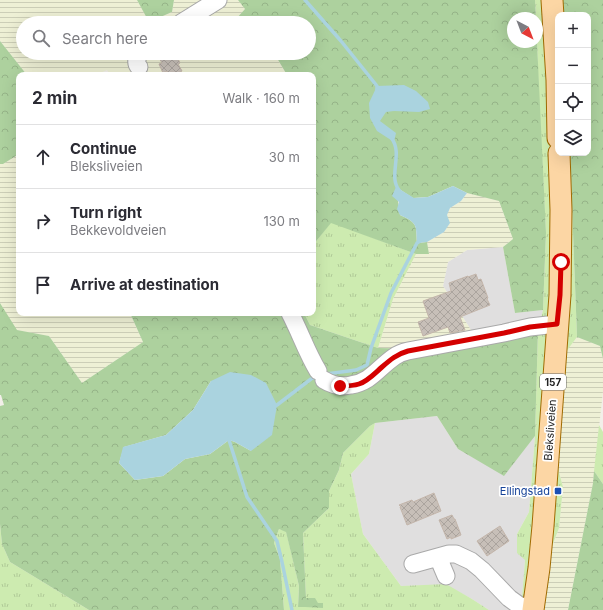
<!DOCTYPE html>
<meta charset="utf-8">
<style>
body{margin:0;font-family:Inter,sans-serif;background:#f7f7f7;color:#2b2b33}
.controls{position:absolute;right:12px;top:12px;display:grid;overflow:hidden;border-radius:8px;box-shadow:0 4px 16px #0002}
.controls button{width:36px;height:36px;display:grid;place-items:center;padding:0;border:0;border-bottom:1px solid #e1e1e2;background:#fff;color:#2b2b33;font:20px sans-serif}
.compass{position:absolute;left:507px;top:12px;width:36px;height:36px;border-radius:50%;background:#fff;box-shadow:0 4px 16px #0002;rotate:138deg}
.stop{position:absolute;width:12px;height:12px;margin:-9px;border:3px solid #d40000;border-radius:50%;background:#fff}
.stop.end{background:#d40000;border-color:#fff;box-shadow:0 1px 4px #0008}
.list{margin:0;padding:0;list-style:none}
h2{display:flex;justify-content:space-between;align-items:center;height:52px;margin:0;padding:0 16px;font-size:17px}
h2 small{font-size:13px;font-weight:400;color:#7c7c81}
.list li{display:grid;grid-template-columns:26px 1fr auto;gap:12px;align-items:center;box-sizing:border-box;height:64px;padding:0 16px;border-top:1px solid #e1e1e2}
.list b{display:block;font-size:15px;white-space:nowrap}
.list p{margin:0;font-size:13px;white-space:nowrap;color:#7c7c81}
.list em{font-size:13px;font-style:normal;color:#7c7c81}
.icon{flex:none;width:22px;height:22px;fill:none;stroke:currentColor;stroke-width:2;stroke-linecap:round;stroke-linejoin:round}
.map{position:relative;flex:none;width:603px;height:610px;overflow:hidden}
.search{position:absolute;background:#fff;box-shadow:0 4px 16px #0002;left:16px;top:16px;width:300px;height:44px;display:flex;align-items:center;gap:10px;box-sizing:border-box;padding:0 14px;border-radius:22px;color:#7c7c81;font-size:15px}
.panel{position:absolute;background:#fff;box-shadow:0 4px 16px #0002;left:16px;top:72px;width:300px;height:244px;border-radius:8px}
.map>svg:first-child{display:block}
</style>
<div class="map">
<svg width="603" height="610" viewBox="0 0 603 610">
<defs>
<pattern id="farmland-rules" width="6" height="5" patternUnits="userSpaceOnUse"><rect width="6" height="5" fill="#eef0d5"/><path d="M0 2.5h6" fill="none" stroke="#ccceb7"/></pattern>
<pattern id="grass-tufts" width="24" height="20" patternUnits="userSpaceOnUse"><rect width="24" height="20" fill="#cdebb0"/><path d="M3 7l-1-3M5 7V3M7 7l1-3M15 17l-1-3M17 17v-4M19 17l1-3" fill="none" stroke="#b0c997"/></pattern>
<pattern id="forest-crowns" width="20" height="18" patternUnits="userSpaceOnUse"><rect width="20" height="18" fill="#add19e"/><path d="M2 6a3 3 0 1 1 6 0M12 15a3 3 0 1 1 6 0" fill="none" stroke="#95b388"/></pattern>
<pattern id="building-cross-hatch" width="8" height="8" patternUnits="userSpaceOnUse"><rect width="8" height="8" fill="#c7bfb8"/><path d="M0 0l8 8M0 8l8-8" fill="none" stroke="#aba49e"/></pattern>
</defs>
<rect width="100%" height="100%" fill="#f2efe9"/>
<path fill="#e0dfdf" d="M 503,247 L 515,313 L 543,310 L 538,330 L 478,341 L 443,286 L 448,262 L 467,250 Z
M 437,416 L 458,449 L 504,475 L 535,436 L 529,512 L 517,534 L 525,560 L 521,610 L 489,610 L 472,599 L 446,585 L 401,586 L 363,534 L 351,474 L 369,454 L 375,423 Z"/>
<path fill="url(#farmland-rules)" d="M 0,0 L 137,0 L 149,22 L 172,12 L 174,0 L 238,0 L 245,9 L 236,19 L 237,23 L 23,23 L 23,53 L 274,53 L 287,75 L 110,75 L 107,70 L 96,75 L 27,75 L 0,41 Z
M 19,154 L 19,313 L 130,313 L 143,342 L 82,383 L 49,336 L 16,330 L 0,303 L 0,164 L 3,164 Z
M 467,193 L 499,201 L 513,239 L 503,247 L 467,250 L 448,262 L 443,286 L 478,341 L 429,349 L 378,348 L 393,299 L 416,254 L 429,254 L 427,242 L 444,232 L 447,215 L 450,208 L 461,201 Z
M 577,337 L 600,346 L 603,359 L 603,391 L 593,483 L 568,610 L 540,610 L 549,554 L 559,528 L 563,487 L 556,461 L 565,352 Z"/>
<path fill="url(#grass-tufts)" d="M 535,0 L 563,0 L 564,15 L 558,15 L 558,153 L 570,153 L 577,337 L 565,353 L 556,461 L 563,487 L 559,528 L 549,554 L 521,610 L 525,560 L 517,553 L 517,534 L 529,512 L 535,436 L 538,330 L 543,310 L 546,233 L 539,101 L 537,42 L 537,18 L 536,18 Z
M 331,222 L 416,254 L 393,299 L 378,348 L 310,325 L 304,313 L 313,313 L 313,245 Z
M 375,423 L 369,454 L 351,474 L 363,534 L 401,586 L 446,584 L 472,599 L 489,610 L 284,610 L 280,559 L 274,543 L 279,529 L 286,531 L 299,586 L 298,607 L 305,607 L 318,603 L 306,598 L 303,533 L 329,508 L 329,491 L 339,470 L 343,453 L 370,426 Z
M 599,425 L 603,432 L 603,484 L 594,471 Z
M 0,524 L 2,544 L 10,562 L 89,610 L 0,610 Z"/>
<path fill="url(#forest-crowns)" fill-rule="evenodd" d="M 137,0 L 174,0 L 172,12 L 149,22 Z
M 238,0 L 535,0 L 536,18 L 513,18 L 513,42 L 537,42 L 546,233 L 543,310 L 515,313 L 503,247 L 513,239 L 499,201 L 467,193 L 453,186 L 428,197 L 413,198 L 396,187 L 400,215 C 418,223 416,225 417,243 L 427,242 L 429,254 L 416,254 L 331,223 L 313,245 L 313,75 L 287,75 L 274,53 L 309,53 L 309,23 L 237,23 L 236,19 L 245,9 Z
M 563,0 L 603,0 L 603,359 L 600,346 L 577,337 L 570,153 L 588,153 L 588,15 L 564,15 Z
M 0,41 L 27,75 L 19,75 L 19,154 L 3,164 L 0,164 Z
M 0,303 L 17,330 L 49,336 L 82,383 L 143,342 L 130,313 L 304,313 L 310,325 L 378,348 L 429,349 L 538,330 L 535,436 L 504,476 L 458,449 L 437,416 L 375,423 L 370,426 L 343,453 L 339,470 L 329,491 L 329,508 L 303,533 L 306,598 L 315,598 L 318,603 L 323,603 L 323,608 L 305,607 L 298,607 L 299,586 L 286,532 L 279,529 L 274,543 L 280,559 L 284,610 L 89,610 L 10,562 L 2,544 L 0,524 L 0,406 L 4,405 L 1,395 L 0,395 ZM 211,381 L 251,451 L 235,442 L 229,440 L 210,454 L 185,459 L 163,476 L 135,480 L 119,463 L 124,447 L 166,435 L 193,410 Z
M 594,471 L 603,484 L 603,610 L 568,610 L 593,483 Z"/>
<path fill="#aad3df" d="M 404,85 L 416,91 L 428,102 L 430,109 L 419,112 L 394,111 L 386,112 L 380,121 L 396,133 L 394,142 L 377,131 L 370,118 L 369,103 L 377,86 Z
M 453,186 L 467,193 L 461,201 L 450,208 L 447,215 L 450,223 L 444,232 L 427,242 L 417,243 C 416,225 418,223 400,215 L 397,209 L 399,202 L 392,196 L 396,187 L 414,198 L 428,197 Z
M 230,372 L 251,375 L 266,383 L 277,405 L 272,435 L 251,451 L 235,442 L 229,440 L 210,454 L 185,459 L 163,476 L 135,480 L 119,463 L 123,447 L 166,435 L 193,410 L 211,381 Z"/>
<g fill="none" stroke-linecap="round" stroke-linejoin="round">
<path stroke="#aad3df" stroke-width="3.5" d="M 305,0 L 341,41 L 377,86 L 377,90
M 392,139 C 403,154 388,176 399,190
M 326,374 L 356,370 L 367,365 L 371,348 L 391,293 L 417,243 L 420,241
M 274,406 L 277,405 L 311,379 L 316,377
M 230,436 L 229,440 L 247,497 L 277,541 L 282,562 L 292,610"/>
</g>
<path fill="url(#building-cross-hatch)" stroke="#c4b6ab" d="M 164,53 L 175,53 L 180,63 L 178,64 L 182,71 L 174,75 L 169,75 L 167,71 L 163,73 L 159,64 L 162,63 L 158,56 Z
M 476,274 L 478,280 L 481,279 L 488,298 L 487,299 L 490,305 L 460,317 L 465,330 L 450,333 L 448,327 L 423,336 L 418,322 L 429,318 L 423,301 L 451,291 L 449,283 L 468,276 L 468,277 Z
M 434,493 L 441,511 L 407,525 L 400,507 L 401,507 L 399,505 L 412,500 L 413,502 Z
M 452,515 L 454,519 L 455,519 L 461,535 L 451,539 L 451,537 L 447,539 L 439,520 Z
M 500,526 L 509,541 L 487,556 L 477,541 Z"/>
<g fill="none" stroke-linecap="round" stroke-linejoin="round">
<g stroke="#a9a9a9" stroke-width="19">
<path id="minor" d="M 181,23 L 218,0
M 139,67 C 135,63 137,57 140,53
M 290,313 C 300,332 307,353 318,371
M 324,380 C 332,385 342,387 351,385 C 371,382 378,368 394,357 C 398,354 403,352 408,351 L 504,333 L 530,327 L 557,324
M 438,557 L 446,576
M 413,564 L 449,554 L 456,554 L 471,561 L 482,570 L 509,598 L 520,606 L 533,607"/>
</g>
<g stroke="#a06b00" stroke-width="23">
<path id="major" d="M 552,0 L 557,80 L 558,138
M 533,610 L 539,568 L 543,526 L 560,295 L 561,210 L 559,153"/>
</g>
<use href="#minor" stroke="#fff" stroke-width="17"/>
<use href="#major" stroke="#fcd6a4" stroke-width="21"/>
</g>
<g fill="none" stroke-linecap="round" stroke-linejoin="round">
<path stroke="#d40000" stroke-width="5" d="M 340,386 C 346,386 353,386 359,384 C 368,381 375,373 382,367 C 390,360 397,354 408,351 L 504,333 L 530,327 L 557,324 L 560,295 L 561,262"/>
</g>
<rect fill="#1a4fb4" stroke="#fff" stroke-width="1.5" x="554" y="487" width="8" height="8" rx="2"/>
<g text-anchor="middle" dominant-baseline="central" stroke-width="3.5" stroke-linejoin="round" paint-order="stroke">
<rect fill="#fff" stroke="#646464" stroke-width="1" x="540" y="374" width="26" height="16" rx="3"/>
<g font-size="10" font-weight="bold" fill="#222">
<text x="553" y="382">157</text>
</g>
<g font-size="11" fill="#222" stroke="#fff">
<text transform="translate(550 430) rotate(-86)">Bleksliveien</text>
</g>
<g font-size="11" fill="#164399" stroke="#fff" text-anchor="end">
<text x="550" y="491">Ellingstad</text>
</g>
</g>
</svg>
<div class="controls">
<button>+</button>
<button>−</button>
<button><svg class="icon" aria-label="locate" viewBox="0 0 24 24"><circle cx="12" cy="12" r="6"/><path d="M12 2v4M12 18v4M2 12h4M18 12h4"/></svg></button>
<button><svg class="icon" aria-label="layers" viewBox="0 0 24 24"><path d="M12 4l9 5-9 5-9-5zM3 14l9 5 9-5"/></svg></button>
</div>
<svg class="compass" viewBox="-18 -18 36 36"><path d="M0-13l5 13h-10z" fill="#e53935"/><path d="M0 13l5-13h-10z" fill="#7c7c81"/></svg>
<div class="stop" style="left:561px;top:262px"></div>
<div class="stop end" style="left:340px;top:386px"></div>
<div class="search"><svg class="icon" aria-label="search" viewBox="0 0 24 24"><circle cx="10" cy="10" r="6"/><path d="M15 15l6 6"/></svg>Search here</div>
<section class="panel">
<h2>2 min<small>Walk · 160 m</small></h2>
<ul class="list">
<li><svg class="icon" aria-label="ahead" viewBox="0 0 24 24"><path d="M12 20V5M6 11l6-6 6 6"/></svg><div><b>Continue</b><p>Bleksliveien</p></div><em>30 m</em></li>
<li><svg class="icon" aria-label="right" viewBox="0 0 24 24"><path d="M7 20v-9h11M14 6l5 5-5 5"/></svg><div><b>Turn right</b><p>Bekkevoldveien</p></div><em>130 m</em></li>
<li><svg class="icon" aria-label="arrive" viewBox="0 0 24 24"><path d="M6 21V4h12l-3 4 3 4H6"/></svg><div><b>Arrive at destination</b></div></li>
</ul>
</section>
</div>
